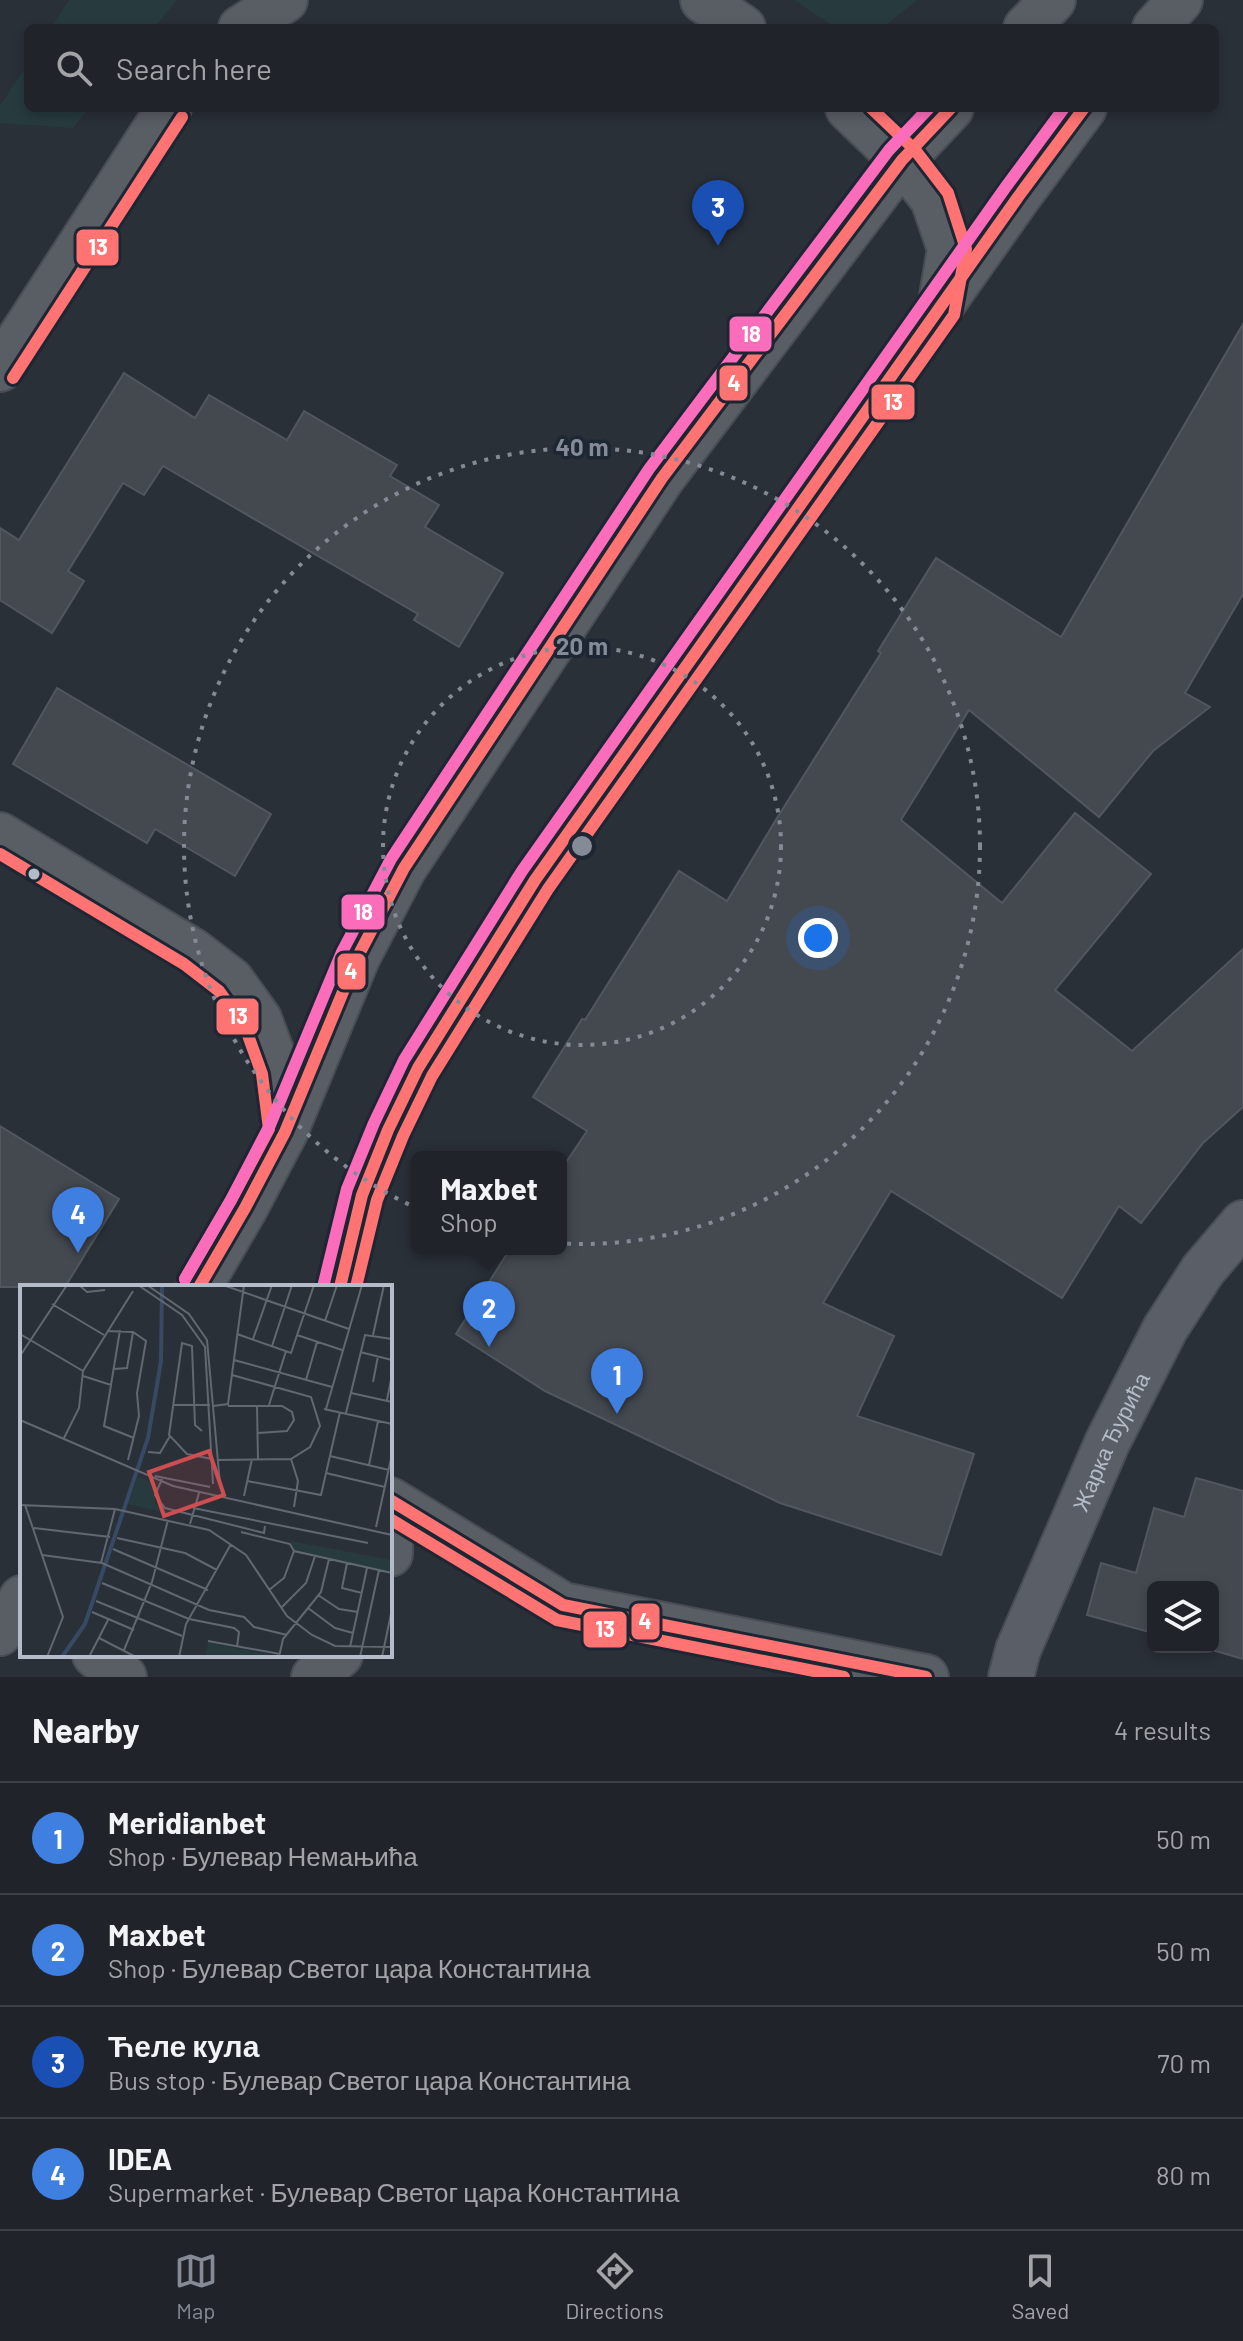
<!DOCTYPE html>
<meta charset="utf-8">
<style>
body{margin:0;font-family:Barlow,sans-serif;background:#282c32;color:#f1f3f6}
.controls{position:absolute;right:24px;bottom:24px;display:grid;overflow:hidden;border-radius:12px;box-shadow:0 4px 12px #0003}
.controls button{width:72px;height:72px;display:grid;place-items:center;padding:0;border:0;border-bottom:2px solid #3d4147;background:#20242a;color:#f1f3f6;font:40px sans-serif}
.you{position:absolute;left:818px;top:938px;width:28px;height:28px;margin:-20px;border:6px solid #fff;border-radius:50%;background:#1a73e8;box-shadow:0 0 0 12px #1a73e833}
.badge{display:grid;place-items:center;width:52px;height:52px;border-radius:50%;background:#848b96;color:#fff;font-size:26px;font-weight:700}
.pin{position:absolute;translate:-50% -66px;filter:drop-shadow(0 2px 4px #0008)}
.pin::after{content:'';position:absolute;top:42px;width:28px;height:24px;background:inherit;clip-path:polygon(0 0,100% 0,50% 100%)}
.popup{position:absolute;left:411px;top:1151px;width:156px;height:104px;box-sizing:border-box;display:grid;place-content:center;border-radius:12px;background:#20242a;filter:drop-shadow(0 2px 6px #0005);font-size:26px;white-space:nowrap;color:#a2a4a8}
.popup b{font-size:30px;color:#f1f3f6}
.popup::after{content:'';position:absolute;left:50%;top:100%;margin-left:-16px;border:16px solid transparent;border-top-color:#20242a}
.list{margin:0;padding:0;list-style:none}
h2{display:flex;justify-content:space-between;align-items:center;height:104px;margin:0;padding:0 32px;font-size:34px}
h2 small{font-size:26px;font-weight:400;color:#a2a4a8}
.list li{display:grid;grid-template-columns:52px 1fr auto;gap:24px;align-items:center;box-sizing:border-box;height:112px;padding:0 32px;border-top:2px solid #3d4147}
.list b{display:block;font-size:30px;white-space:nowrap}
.list p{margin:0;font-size:26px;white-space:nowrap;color:#a2a4a8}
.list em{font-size:26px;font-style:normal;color:#a2a4a8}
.icon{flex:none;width:44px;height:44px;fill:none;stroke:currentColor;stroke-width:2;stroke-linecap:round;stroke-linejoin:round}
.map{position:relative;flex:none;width:1243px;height:1677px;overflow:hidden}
.search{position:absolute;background:#20242a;box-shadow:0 4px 12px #0003;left:24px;right:24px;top:24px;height:88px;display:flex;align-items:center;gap:20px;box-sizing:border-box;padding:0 28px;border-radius:12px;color:#a2a4a8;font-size:30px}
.sheet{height:552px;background:#20242a}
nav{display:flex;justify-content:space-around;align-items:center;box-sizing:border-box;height:112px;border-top:2px solid #3d4147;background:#20242a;font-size:22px;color:#a2a4a8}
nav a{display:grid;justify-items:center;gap:4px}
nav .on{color:#848b96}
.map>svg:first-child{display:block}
</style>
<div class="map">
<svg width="1243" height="1677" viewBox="0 0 1243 1677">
<rect width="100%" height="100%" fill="#2a3038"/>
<path fill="#273a3e" d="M 69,0 L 177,0 L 154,28 L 51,28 Z
M 794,0 L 917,0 L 886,25 L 836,28 Z
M 28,63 L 28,108 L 89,108 L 73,128 L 0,123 L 0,106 Z"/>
<path fill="#444950" stroke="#52575f" stroke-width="2" d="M 1243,324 L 1243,594 L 1185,693 L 1210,707 L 1153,751 L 1099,817 L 969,710 L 901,820 L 1002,903 L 1075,813 L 1151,874 L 1055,990 L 1132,1051 L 1243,949 L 1243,1107 L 1203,1143 L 1141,1223 L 1119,1206 L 1062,1298 L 891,1191 L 823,1303 L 894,1336 L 857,1416 L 974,1454 L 941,1555 L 780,1503 L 545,1391 L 456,1334 L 510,1249 L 561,1249 L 561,1170 L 587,1131 L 533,1097 L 582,1019 L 585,1020 L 679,871 L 727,901 L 777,818 L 881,653 L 878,651 L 936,558 L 1061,637 Z
M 124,373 L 195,418 L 209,395 L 287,440 L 304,411 L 397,465 L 390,476 L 439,505 L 425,527 L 503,573 L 459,647 L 414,620 L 418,614 L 163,466 L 144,495 L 123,483 L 68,571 L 84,581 L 52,633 L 0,600 L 0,528 L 19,540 Z
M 57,688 L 271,814 L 235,876 L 155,829 L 147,843 L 13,764 Z
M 0,1126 L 119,1199 L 65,1287 L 0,1287 Z
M 1196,1478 L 1243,1491 L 1243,1659 L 1202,1647 L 1213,1647 L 1213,1587 L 1153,1587 L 1153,1633 L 1087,1615 L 1101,1563 L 1136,1573 L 1154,1508 L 1184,1517 Z"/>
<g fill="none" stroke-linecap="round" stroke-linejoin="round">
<g stroke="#484c53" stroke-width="48">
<g id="street">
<path id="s1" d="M 1011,1677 L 1018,1650 L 1107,1443 L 1165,1329 L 1203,1270 L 1243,1223"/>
</g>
</g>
<g stroke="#484c53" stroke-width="48">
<path id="secondary" d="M 703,0 L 743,28
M 241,28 L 285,0
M 1026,28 L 1053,0
M 1155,28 L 1180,0
M 848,108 L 902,160 L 933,199 L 950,249 L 941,302
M 0,369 L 169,108
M 0,835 L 193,951 L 231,980 L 259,1019 L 278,1070 L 284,1130
M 199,1287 L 245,1208 L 285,1132 L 357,958 L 404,868 L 662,478 L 902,160 L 951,108
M 340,1287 L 362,1195 L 388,1130 L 418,1068 L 535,880 L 1018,197 L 1084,108
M 390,1500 L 563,1605 L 926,1677
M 390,1535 L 390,1554
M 0,1633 L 22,1598
M 95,1655 L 124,1677
M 314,1677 L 340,1655"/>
</g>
<use href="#street" stroke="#5a5e66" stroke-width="44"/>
<use href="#secondary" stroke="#595d64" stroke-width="44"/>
<g stroke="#1d2633" stroke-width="18">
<path id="bus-1" d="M 199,1287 L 245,1208 L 285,1132 L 357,958 L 404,868 L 662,478 L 902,160 L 951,108
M 340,1287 L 362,1195 L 388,1130 L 418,1068 L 535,880 L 1018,197 L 1084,108
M 390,1500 L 563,1605 L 926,1677"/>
</g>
<g stroke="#1d2633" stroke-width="18">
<path id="bus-2" d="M 13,378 L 182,117
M 0,854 L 184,964 L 219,991 L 245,1027 L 262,1074 L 269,1129 L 231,1200 L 185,1279
M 356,1287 L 377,1200 L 403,1136 L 432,1076 L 548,889 L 954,315 L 966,249 L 948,193 L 915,150 L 871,108
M 390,1519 L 557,1620 L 844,1677"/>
</g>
<g stroke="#1d2633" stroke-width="18">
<path id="bus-3" d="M 185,1279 L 231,1200 L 270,1125 L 342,952 L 391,859 L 649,469 L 889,150 L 929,108
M 324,1283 L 347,1189 L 374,1123 L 404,1060 L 522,871 L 1005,188 L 1064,108"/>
</g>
<use href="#bus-1" stroke="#ff7373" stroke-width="12"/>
<use href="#bus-2" stroke="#ff7373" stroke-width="12"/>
<use href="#bus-3" stroke="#fb6dba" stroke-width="12"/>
</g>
<g fill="none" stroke="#848b96" stroke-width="4" stroke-dasharray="4 8">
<circle cx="582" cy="846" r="199"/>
<circle cx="582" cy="846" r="398"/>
</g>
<circle fill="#b4bcc9" stroke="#1d2633" stroke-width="3" cx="34" cy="874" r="7"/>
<g text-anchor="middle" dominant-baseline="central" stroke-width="7" stroke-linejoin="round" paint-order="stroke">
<g font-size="22" fill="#b4bcc9" stroke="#1d2633">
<text stroke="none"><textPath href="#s1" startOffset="256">Жарка Ђурића</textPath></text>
</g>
</g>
<g transform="translate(20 1285)">
<rect width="372" height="372" fill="#2a3038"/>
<path d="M 118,191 L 135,199 L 135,218 L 149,229 L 108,219 ZM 271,256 L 372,275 L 372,288 L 274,266 ZM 188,358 L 257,371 L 185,372 Z" fill="#273a3e"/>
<path fill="none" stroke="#384963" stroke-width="4" d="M 42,372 L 65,339 L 128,153 L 141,76 L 142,0"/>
<path fill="none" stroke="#616872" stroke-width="2" d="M 59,0 L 67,7 L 85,5M 118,0 L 162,30 L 185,62 L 193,199M 127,0 L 169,29 L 187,55 L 200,199M 203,0 L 329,44M 32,19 L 84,50M 305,36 L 317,0M 87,46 L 113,47 L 126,56 L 117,108 L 119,131 L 108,175M 0,49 L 63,86M 217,49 L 271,68 L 294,0M 277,50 L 322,65M 353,50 L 364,0M 233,54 L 252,0M 252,61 L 272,0M 340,67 L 372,75M 0,71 L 47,0M 214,75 L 312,102M 94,84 L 107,83 L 113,47M 63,91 L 91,100 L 100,45M 286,95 L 297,57M 353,97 L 358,71M 91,100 L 84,141 L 114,153M 331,108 L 372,117M 367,115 L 372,90M 153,120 L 190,120M 249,120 L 266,66M 193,121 L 208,119 L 224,0M 208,121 L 262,121 L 272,127 L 274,135 L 267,146 L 238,148M 237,121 L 238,175M 304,124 L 372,139M 306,124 L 342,0M 326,128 L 345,50 L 372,54M 0,135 L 153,201 L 372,250M 182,146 L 175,140 L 172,61 L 162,58 L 149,150 L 167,169 L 192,174M 44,153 L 59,123 L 63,86 L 113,6M 128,167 L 140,168 L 150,151M 310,171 L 369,185M 271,174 L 278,196 L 274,222M 197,175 L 271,174 L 290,162 L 300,141 L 291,112 L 212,90M 349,180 L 358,136M 306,188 L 365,202M 135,191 L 190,202M 142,194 L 135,210 L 145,223 L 244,248 L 245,241M 227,196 L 301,210 L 320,127M 224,211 L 232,174M 0,220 L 95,224 L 189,245 L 226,270 L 267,331 L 292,350 L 315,361 L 372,362M 5,220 L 43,332 L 27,372M 173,223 L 348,258M 170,239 L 179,208M 356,242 L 372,169M 14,243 L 90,252M 221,247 L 270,259 L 274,266 L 372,288M 97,253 L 165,268 L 197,285M 93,264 L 188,305M 22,270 L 82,278 L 189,325 L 224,332 L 234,342 L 267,350M 81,278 L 95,224M 327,278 L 322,303 L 342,308M 82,298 L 169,334 L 214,343 L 219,347 L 217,362M 249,305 L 264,293 L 274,266M 298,310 L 319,324 L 338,327M 76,316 L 162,351M 261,323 L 286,298 L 295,271M 288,323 L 315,343 L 333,348M 72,327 L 114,345M 79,353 L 116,372M 188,356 L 260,369M 330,362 L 347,283M 104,365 L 132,297 L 148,235M 69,372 L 88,335M 159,372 L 166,339 L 211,259M 259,372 L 263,354 L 301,307 L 309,274M 340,372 L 359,285M 362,372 L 372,324"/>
<path fill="#ce4d50" fill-opacity="0.15" stroke="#ce4d50" stroke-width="4" d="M 189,166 L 204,210 L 144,231 L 129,187 Z"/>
<rect width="372" height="372" fill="none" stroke="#b4bcc9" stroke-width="4"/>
</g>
<circle cx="582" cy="846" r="12" fill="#848b96" stroke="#1d2633" stroke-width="4"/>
<g font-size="24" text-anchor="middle" font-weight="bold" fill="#848b96" stroke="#1d2633" stroke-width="7" stroke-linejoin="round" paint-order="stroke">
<text x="582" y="456">40 m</text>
<text x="582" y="655">20 m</text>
</g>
<g stroke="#1d2633" stroke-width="3">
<rect x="75" y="228" width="45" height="39" rx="8" fill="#ff7373"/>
<rect x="728" y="315" width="45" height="38" rx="8" fill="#fb6dba"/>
<rect x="718" y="364" width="31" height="38" rx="8" fill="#ff7373"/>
<rect x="870" y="383" width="46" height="38" rx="8" fill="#ff7373"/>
<rect x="340" y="893" width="46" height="38" rx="8" fill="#fb6dba"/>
<rect x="336" y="952" width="31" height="39" rx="8" fill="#ff7373"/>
<rect x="215" y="997" width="45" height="39" rx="8" fill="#ff7373"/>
<rect x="630" y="1602" width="31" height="39" rx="8" fill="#ff7373"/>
<rect x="582" y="1610" width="46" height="39" rx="8" fill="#ff7373"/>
</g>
<g font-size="22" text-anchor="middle" font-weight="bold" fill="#fff">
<text x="98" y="255">13</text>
<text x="751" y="342">18</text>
<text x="734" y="391">4</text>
<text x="893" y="410">13</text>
<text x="363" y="920">18</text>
<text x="351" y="979">4</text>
<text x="238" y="1024">13</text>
<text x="645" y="1629">4</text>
<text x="605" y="1637">13</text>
</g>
</svg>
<div class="controls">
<button><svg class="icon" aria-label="layers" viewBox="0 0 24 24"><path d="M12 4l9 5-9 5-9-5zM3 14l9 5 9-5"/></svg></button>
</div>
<div class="you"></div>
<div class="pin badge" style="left:617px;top:1414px;background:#3f7fe0">1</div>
<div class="pin badge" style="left:489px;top:1347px;background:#3f7fe0">2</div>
<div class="popup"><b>Maxbet</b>Shop</div>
<div class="pin badge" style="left:718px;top:246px;background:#1a4fb4">3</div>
<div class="pin badge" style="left:78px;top:1253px;background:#3f7fe0">4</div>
<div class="search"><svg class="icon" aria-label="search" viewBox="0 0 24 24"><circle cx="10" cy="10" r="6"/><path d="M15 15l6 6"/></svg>Search here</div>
</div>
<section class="sheet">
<h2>Nearby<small>4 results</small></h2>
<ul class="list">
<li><span class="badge" style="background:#3f7fe0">1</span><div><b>Meridianbet</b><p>Shop · Булевар Немањића</p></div><em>50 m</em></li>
<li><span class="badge" style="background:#3f7fe0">2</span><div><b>Maxbet</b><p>Shop · Булевар Светог цара Константина</p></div><em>50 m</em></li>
<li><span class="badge" style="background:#1a4fb4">3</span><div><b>Ћеле кула</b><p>Bus stop · Булевар Светог цара Константина</p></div><em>70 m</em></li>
<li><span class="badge" style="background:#3f7fe0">4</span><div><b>IDEA</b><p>Supermarket · Булевар Светог цара Константина</p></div><em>80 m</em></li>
</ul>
</section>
<nav>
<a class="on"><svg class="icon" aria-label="map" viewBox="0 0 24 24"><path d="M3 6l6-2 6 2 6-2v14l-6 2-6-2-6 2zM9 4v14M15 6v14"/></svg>Map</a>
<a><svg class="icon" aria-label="directions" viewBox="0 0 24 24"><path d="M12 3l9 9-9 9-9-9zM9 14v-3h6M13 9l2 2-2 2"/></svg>Directions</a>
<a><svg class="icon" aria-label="saved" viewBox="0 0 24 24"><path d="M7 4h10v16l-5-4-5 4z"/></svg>Saved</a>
</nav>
